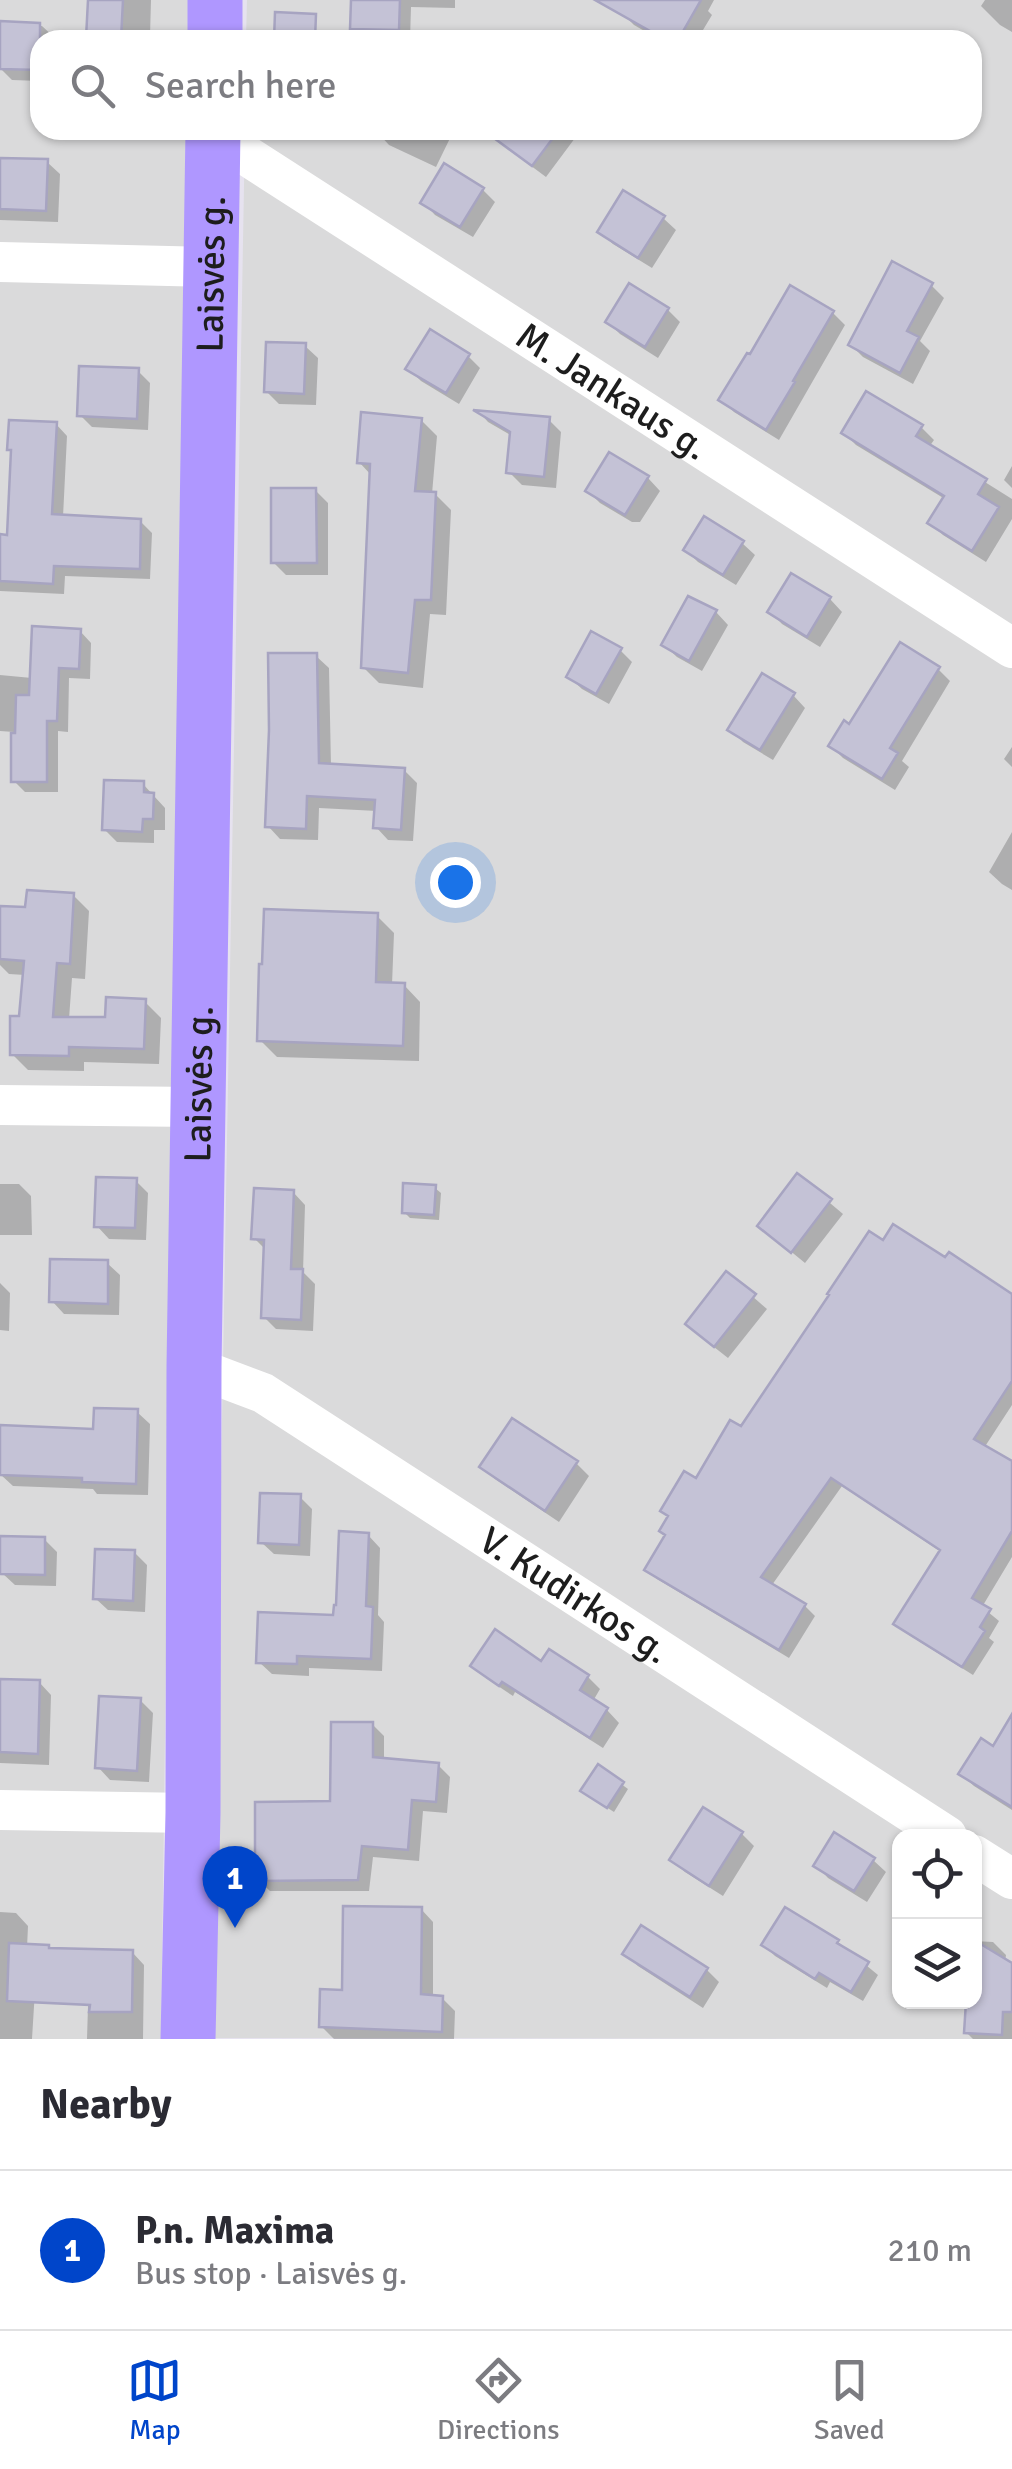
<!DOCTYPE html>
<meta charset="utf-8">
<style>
body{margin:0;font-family:Signika,sans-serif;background:#f2f2f3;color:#2b2b33}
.controls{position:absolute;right:30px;bottom:30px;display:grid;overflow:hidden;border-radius:20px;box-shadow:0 2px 8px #0004}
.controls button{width:90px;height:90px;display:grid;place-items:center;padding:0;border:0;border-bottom:2px solid #e1e1e2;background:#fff;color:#2b2b33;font:50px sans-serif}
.you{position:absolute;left:455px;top:882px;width:35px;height:35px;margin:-25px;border:8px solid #fff;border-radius:50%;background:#1a73e8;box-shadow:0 0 0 15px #1a73e833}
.badge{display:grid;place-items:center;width:65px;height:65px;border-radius:50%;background:#0045ca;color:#fff;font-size:32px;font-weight:700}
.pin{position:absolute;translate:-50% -82px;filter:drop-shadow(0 2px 5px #0008)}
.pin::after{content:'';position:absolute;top:52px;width:35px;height:30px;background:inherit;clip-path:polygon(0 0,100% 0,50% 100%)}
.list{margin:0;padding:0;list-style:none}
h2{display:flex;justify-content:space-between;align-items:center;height:130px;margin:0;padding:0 40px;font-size:42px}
h2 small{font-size:32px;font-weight:400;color:#7c7c81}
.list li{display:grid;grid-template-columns:65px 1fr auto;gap:30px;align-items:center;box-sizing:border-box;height:160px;padding:0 40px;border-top:2px solid #e1e1e2}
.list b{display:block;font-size:38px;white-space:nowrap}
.list p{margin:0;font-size:32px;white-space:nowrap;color:#7c7c81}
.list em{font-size:32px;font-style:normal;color:#7c7c81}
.icon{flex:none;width:55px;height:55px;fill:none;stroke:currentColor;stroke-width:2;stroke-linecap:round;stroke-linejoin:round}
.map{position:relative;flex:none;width:1012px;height:2039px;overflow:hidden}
.search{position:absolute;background:#fff;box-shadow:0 2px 8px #0004;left:30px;right:30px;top:30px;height:110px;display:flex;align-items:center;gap:25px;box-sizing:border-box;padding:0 35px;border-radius:30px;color:#7c7c81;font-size:38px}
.sheet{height:290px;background:#fff}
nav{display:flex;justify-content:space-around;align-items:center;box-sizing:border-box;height:140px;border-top:2px solid #e1e1e2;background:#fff;font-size:28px;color:#7c7c81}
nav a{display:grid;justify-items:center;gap:5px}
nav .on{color:#0045ca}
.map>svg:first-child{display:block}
</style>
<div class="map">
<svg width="1012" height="2039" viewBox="0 0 1012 2039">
<rect width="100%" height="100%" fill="#e6e2ef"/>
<path fill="#dadadb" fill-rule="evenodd" d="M 0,0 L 188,0 L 188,40 L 40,40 L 40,130 L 186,130 L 161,2039 L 0,2039 Z
M 247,0 L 1012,0 L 1012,2039 L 211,2038 L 245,130 L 972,130 L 972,40 L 246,40 ZM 900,1836 L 974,1836 L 974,2002 L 900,2002 Z"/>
<path fill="#0003" d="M 90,0 L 151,0 L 150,36 L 133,35 L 133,40 L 92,40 L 89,37 Z
M 354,0 L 455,0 L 455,8 L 411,7 L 410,40 L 364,39 L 353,28 Z
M 629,0 L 714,0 L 708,11 L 712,15 L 697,40 L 660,40 L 634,25 L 622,13 Z
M 985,0 L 1012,0 L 1012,32 L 1000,25 L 981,6 Z
M 1,24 L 42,26 L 55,38 L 40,40 L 40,81 L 12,80 L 0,68 Z
M 378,130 L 454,130 L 436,167 L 389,145 L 377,132 Z
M 505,130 L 581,130 L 546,177 L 511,151 L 499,139 Z
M 0,160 L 47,162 L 60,174 L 58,222 L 0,220 Z
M 483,190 L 495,202 L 473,237 L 435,215 L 423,202 Z
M 663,218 L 676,230 L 652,268 L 613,244 L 600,232 Z
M 931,285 L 944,298 L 920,341 L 930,351 L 913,384 L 863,357 L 851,345 Z
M 668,310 L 680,322 L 658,358 L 620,334 L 608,322 Z
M 833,313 L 845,325 L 779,440 L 734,412 L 721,399 Z
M 305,346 L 318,358 L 316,405 L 279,404 L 266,391 Z
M 468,356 L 480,368 L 459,404 L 421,381 L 408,368 Z
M 138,371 L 150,383 L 148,430 L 92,427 L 80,415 Z
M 480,413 L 548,419 L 561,432 L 556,488 L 522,485 L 509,472 L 512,436 L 488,422 Z
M 421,420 L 437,436 L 432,494 L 435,494 L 451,510 L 446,615 L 430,614 L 423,688 L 379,683 L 363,667 L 372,476 L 359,462 Z
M 56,424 L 67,436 L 63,517 L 140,521 L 152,533 L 150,579 L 65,576 L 64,594 L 0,591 L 0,537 L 9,537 Z
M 921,427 L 934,440 L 929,447 L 1012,499 L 1012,519 L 986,562 L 943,535 L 931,523 L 945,499 L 856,445 L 844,433 Z
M 610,455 L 648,478 L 660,491 L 640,522 L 632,522 L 600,503 L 588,491 Z
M 1012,466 L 1012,488 L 1004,480 Z
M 315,490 L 328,503 L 328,575 L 286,575 L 273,562 Z
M 742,543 L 755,555 L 736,585 L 698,562 L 686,550 Z
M 830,599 L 842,612 L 820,647 L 782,624 L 770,611 Z
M 716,612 L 728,625 L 702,671 L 677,657 L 664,645 Z
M 80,631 L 91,643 L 90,679 L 69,678 L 68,732 L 58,731 L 58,792 L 25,792 L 14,781 L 14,732 L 0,731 L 0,675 L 32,678 Z
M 620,650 L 632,662 L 609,704 L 582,689 L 569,677 Z
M 316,656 L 329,668 L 331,766 L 404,770 L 417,783 L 413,841 L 388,840 L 376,827 L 377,811 L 319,808 L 318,840 L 280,839 L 268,826 Z
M 938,669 L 950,681 L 902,761 L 909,767 L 895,790 L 843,758 L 831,746 L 850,727 Z
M 793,695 L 805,708 L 773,760 L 743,742 L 731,729 Z
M 1012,747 L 1012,767 L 1004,759 Z
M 143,784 L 165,808 L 165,830 L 154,830 L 154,843 L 117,842 L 104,829 Z
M 1012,832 L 1012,890 L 1002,884 L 989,872 Z
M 73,895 L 89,911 L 85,979 L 72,978 L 69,1019 L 107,1020 L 145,1002 L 161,1018 L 159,1064 L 84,1062 L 84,1071 L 28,1070 L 12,1054 L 21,1019 L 25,975 L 9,974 L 0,965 L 0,908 L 28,910 Z
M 377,916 L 394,933 L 392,985 L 404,985 L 420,1002 L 419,1061 L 277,1057 L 260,1040 L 264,967 Z
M 798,1176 L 843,1214 L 805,1263 L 760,1226 Z
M 136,1181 L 148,1193 L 146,1240 L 109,1239 L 97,1226 Z
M 0,1184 L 19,1184 L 31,1196 L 32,1235 L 0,1235 Z
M 435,1188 L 441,1193 L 439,1220 L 410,1218 L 404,1212 Z
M 293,1192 L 305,1205 L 303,1272 L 315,1284 L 313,1331 L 276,1329 L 264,1317 L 266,1250 L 254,1238 Z
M 107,1263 L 120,1275 L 119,1315 L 64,1314 L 52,1301 Z
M 727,1274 L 767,1309 L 728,1358 L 700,1336 Z
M 0,1283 L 10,1293 L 9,1331 L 0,1330 Z
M 1012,1297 L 1012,1405 L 984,1448 L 1012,1464 L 1012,1557 L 982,1607 L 999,1621 L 989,1638 L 994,1642 L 973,1675 L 906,1633 L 896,1623 L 941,1552 L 842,1486 L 772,1585 L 805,1606 L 815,1616 L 789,1658 L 657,1579 L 647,1570 L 696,1481 L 742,1430 Z
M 137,1412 L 150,1424 L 148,1495 L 97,1494 L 93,1489 L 13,1486 L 0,1474 Z
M 576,1463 L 589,1476 L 559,1522 L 495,1479 L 482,1467 Z
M 300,1497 L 312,1509 L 310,1556 L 274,1554 L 261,1542 Z
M 368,1535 L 380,1548 L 378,1615 L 384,1622 L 382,1671 L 309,1668 L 309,1676 L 272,1674 L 259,1662 L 336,1617 Z
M 44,1539 L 57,1552 L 56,1586 L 15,1585 L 2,1573 Z
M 134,1552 L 147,1565 L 145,1612 L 108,1610 L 95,1598 Z
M 542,1664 L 588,1677 L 600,1689 L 593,1701 L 607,1710 L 619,1723 L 603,1748 L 515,1692 L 513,1696 L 486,1678 L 474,1666 Z
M 39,1682 L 51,1695 L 49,1765 L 0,1763 L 0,1706 Z
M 140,1700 L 153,1713 L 149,1782 L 110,1780 L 98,1767 Z
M 1012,1719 L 1012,1810 L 974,1786 L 961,1774 L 994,1749 Z
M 372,1724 L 384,1736 L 384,1760 L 438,1765 L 450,1777 L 447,1813 L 423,1811 L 419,1861 L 373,1857 L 369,1891 L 270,1891 L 258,1880 L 332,1804 Z
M 598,1767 L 628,1789 L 614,1812 L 589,1796 Z
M 742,1834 L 754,1846 L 723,1896 L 685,1872 L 672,1860 Z
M 873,1860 L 886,1872 L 867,1902 L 828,1878 L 816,1865 Z
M 421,1909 L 433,1922 L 433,1997 L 442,1998 L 455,2011 L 454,2039 L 334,2039 L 321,2026 L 345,1993 Z
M 786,1910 L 838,1942 L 878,1975 L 863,2001 L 830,1982 L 827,1988 L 775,1956 L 764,1945 Z
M 0,1912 L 16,1913 L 28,1926 L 27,1948 L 37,1958 L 32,2039 L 0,2039 Z
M 974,1941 L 993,1942 L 1006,1955 L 1005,1962 L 1012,1966 L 1012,2039 L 973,2039 L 966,2032 L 968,2002 L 974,2002 Z
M 132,1952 L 144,1965 L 143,2039 L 87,2039 L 88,2006 L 86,2004 Z
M 625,1953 L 707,1970 L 719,1982 L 703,2008 L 638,1966 Z"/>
<path fill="#c4c2d6" stroke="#a7a4c1" stroke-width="2.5" d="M 88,0 L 123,0 L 121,39 L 86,38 Z
M 351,0 L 400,0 L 399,30 L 350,29 Z
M 595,0 L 701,0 L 678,40 L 666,40 Z
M 275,12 L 316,14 L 315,40 L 274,40 Z
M 0,21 L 40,23 L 40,70 L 0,69 Z
M 483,130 L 559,130 L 532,166 Z
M 0,158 L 48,159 L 46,211 L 0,209 Z
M 444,163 L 484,188 L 460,227 L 420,203 Z
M 623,190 L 665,216 L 638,258 L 597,232 Z
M 892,261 L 933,283 L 907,331 L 919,337 L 900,373 L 848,345 Z
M 629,283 L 669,308 L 645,347 L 605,322 Z
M 790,285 L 834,311 L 793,381 L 795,382 L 766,430 L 718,400 L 747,353 L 750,354 Z
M 430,329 L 470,354 L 446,393 L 405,369 Z
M 266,342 L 306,343 L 304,394 L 264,392 Z
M 79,366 L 139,368 L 137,419 L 77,416 Z
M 866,391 L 923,425 L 916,436 L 987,479 L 978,494 L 999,507 L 972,551 L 927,523 L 944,496 L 841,433 Z
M 473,410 L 550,417 L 544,477 L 506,473 L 510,432 Z
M 361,412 L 422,418 L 415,491 L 436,492 L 431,600 L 415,600 L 408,673 L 361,668 L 370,464 L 357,463 Z
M 9,420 L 57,422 L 52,514 L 141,519 L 140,569 L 54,566 L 53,584 L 0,581 L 0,534 L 7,535 L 11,450 L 7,450 Z
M 609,452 L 649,476 L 625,515 L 585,491 Z
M 271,488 L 316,488 L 317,563 L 271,563 Z
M 704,516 L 744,541 L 723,575 L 683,550 Z
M 791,573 L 831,597 L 807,637 L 767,612 Z
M 688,596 L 717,610 L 689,661 L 661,645 Z
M 32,626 L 81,629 L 79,669 L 59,668 L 57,721 L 47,721 L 47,782 L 11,782 L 11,733 L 15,733 L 16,695 L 29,695 Z
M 591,631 L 622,648 L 596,694 L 566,677 Z
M 900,642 L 940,667 L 890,748 L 898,753 L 882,779 L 828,746 L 844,720 L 849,724 Z
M 268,653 L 317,653 L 319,763 L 405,768 L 401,830 L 373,828 L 375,800 L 307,796 L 306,829 L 265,827 L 269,730 Z
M 762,673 L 795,693 L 760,750 L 727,730 Z
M 104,780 L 144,781 L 144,792 L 154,793 L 153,819 L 143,819 L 142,832 L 102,830 Z
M 27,890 L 74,893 L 70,964 L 57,963 L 53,1017 L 105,1017 L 106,997 L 146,999 L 144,1049 L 69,1047 L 69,1056 L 10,1055 L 10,1016 L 19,1016 L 24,961 L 0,959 L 0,906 L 25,907 Z
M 264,909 L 378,913 L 376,982 L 405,983 L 403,1046 L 257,1041 L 259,964 L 262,964 Z
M 797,1173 L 832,1199 L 791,1253 L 757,1226 Z
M 96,1177 L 137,1178 L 135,1228 L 94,1227 Z
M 403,1183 L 436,1185 L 434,1215 L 402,1213 Z
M 254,1188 L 294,1190 L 291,1269 L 303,1269 L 301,1320 L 261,1318 L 264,1240 L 251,1239 Z
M 893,1224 L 945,1257 L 949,1252 L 1012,1294 L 1012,1381 L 974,1439 L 1012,1461 L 1012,1531 L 972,1598 L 991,1609 L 980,1627 L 985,1631 L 962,1667 L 893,1624 L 940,1550 L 831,1478 L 761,1577 L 806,1604 L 779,1650 L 644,1570 L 665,1535 L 659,1531 L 668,1516 L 660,1511 L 684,1471 L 696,1478 L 730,1420 L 741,1426 L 829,1295 L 827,1294 L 869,1231 L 883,1240 Z
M 50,1259 L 108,1260 L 108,1304 L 49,1302 Z
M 726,1271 L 756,1294 L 714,1347 L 685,1324 Z
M 94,1408 L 138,1409 L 136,1484 L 82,1482 L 82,1478 L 0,1475 L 0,1425 L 93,1429 Z
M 512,1418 L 578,1461 L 545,1511 L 479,1467 Z
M 260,1493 L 301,1494 L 299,1545 L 258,1543 Z
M 339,1531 L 369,1533 L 366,1606 L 373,1607 L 371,1659 L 297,1656 L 297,1664 L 256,1663 L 258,1612 L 333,1615 L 334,1605 L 336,1605 Z
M 0,1536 L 45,1537 L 45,1575 L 0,1574 Z
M 95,1549 L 135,1550 L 133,1601 L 93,1599 Z
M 495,1629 L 541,1661 L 549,1649 L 589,1675 L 580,1690 L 608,1708 L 590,1738 L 502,1682 L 499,1686 L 470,1666 Z
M 0,1679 L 40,1680 L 38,1754 L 0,1752 Z
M 99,1696 L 141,1698 L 137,1771 L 95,1768 Z
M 1012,1714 L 1012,1807 L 958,1774 L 981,1738 L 993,1746 Z
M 331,1722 L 373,1722 L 373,1757 L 439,1763 L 436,1802 L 412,1800 L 408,1850 L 362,1846 L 358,1880 L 255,1881 L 255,1802 L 330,1801 Z
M 598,1764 L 624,1782 L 607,1808 L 580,1791 Z
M 703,1807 L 743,1832 L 709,1886 L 669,1860 Z
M 834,1832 L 875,1858 L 854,1891 L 813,1866 Z
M 343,1906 L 422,1907 L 421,1994 L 443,1996 L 442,2032 L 319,2027 L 320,1989 L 342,1990 Z
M 785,1907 L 839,1940 L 837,1943 L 869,1962 L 851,1992 L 819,1973 L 815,1979 L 761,1945 Z
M 641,1925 L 708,1968 L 690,1997 L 622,1954 Z
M 974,1940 L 1012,1963 L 1012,2012 L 1003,2012 L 1002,2035 L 964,2033 L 966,2002 L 974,2002 Z
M 9,1943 L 49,1945 L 49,1948 L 133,1950 L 132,2012 L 89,2012 L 90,2005 L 7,2001 Z"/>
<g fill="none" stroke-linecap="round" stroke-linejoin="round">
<g stroke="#fff" stroke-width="40">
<path id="s1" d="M 213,134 L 1012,648"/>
<path d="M 0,262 L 211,267"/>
<path d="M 0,1105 L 198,1107"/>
<path id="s2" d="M 194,1367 L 263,1393 L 947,1836"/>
<path d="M 0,1810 L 193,1813"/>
<path d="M 974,1855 L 1012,1879"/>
</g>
<g stroke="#af97ff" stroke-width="55">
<path d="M 215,40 L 215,0"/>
<path id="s3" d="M 188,2039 L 193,1813 L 194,1367 L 213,130"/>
</g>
</g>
<g text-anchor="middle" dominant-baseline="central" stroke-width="8" stroke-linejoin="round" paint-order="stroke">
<g font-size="38" fill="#1d1d1d" stroke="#fff">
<text stroke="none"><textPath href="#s3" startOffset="1765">Laisvės g.</textPath></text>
<text stroke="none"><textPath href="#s1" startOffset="475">M. Jankaus g.</textPath></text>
<text stroke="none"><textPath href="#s3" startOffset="955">Laisvės g.</textPath></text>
<text stroke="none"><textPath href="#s2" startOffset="445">V. Kudirkos g.</textPath></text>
</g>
</g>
</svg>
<div class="controls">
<button><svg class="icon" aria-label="locate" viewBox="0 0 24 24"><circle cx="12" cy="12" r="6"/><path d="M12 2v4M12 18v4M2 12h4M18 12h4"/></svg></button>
<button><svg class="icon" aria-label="layers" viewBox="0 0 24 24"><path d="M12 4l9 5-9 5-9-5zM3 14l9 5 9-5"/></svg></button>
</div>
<div class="you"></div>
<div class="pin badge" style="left:235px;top:1928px">1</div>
<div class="search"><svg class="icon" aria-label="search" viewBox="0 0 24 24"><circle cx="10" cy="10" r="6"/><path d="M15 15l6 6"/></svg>Search here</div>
</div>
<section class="sheet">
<h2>Nearby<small></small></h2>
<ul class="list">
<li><span class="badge">1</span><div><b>P.n. Maxima</b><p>Bus stop · Laisvės g.</p></div><em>210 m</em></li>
</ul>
</section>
<nav>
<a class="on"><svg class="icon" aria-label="map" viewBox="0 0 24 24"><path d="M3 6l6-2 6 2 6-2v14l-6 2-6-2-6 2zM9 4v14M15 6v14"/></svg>Map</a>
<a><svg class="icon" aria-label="directions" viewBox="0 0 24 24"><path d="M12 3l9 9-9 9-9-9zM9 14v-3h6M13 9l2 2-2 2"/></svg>Directions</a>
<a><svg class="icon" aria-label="saved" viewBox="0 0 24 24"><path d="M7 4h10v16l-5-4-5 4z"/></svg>Saved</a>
</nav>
